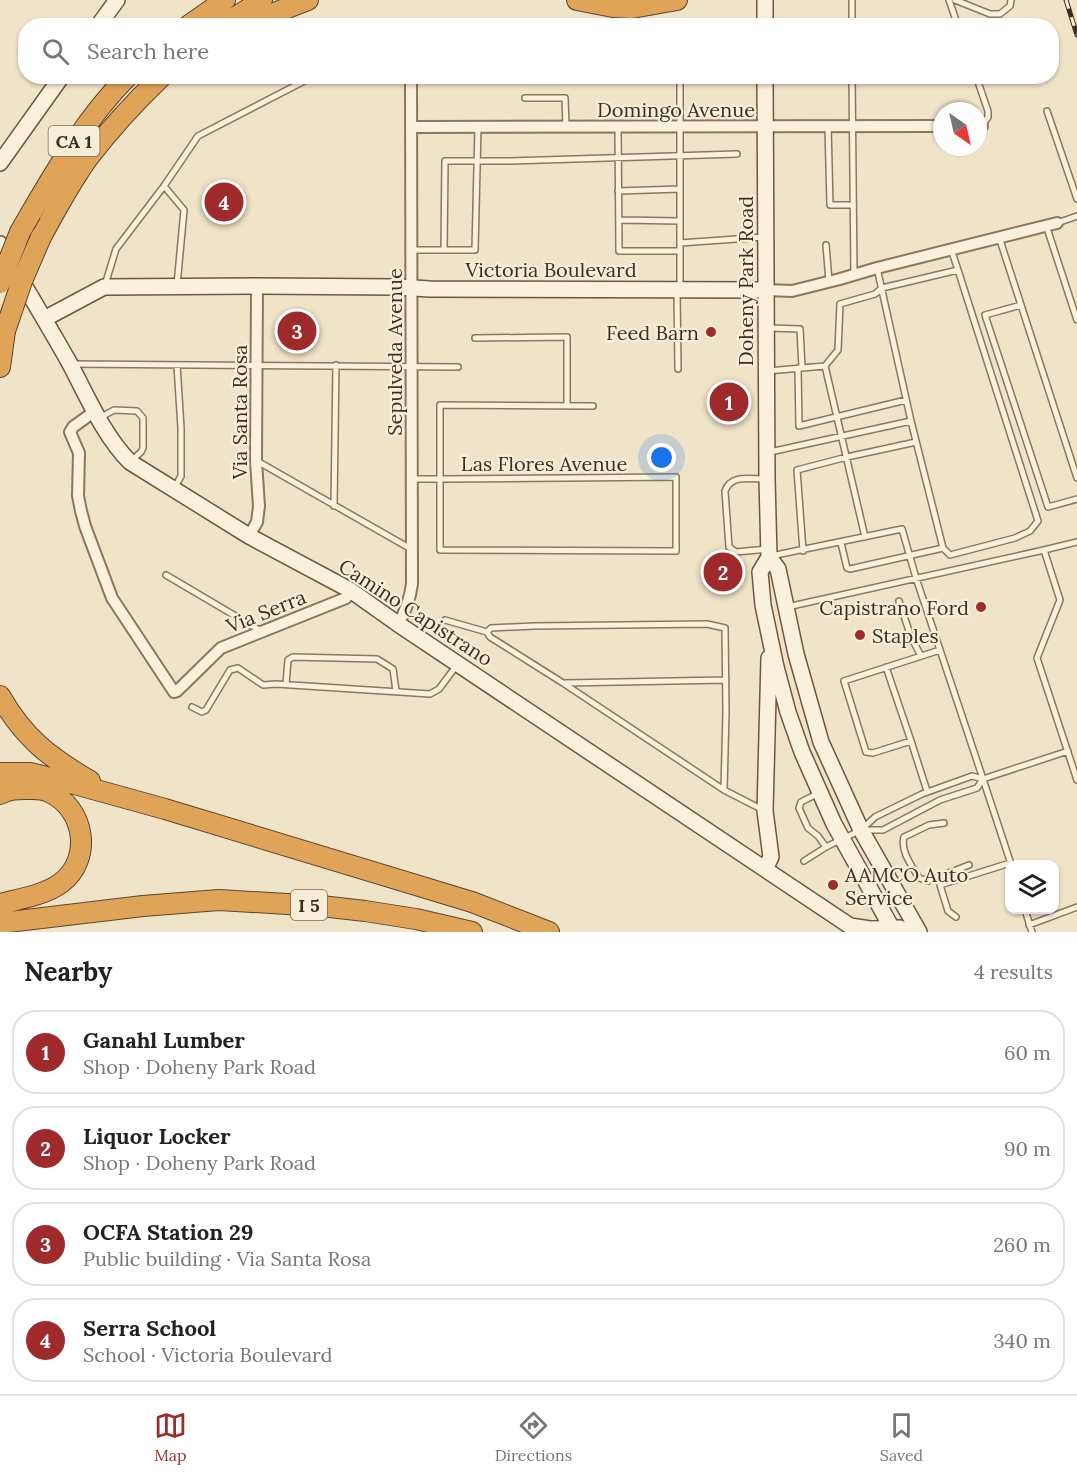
<!DOCTYPE html>
<meta charset="utf-8">
<style>
body{margin:0;font-family:Lora,serif;background:#f6f6f6;color:#222}
.controls{position:absolute;right:18px;bottom:18px;display:grid;overflow:hidden;border-radius:12px;box-shadow:0 2px 4px #0004}
.controls button{width:54px;height:54px;display:grid;place-items:center;padding:0;border:0;border-bottom:2px solid #e0e0e0;background:#fff;color:#222;font:30px sans-serif}
.compass{position:absolute;left:933px;top:102px;width:54px;height:54px;border-radius:50%;background:#fff;box-shadow:0 2px 4px #0004;rotate:146deg}
.you{position:absolute;left:662px;top:458px;width:21px;height:21px;margin:-15px;border:4px solid #fff;border-radius:50%;background:#1a73e8;box-shadow:0 0 0 9px #1a73e833}
.badge{display:grid;place-items:center;width:39px;height:39px;border-radius:50%;background:#9e2a2b;color:#fff;font-size:20px;font-weight:700}
.pin{position:absolute;translate:-50% -50%;border:3px solid #fff;box-shadow:0 2px 6px #0006}
.list{margin:0;padding:0;list-style:none}
h2{display:flex;justify-content:space-between;align-items:center;height:78px;margin:0;padding:0 24px;font-size:26px}
h2 small{font-size:20px;font-weight:400;color:#767676}
.list li{display:grid;grid-template-columns:39px 1fr auto;gap:18px;align-items:center;box-sizing:border-box;height:84px;margin:0 12px 12px;padding:0 12px;border:2px solid #e0e0e0;border-radius:24px}
.list b{display:block;font-size:22px;white-space:nowrap}
.list p{margin:0;font-size:20px;white-space:nowrap;color:#767676}
.list em{font-size:20px;font-style:normal;color:#767676}
.icon{flex:none;width:33px;height:33px;fill:none;stroke:currentColor;stroke-width:2;stroke-linecap:round;stroke-linejoin:round}
.map{position:relative;flex:none;width:1077px;height:932px;overflow:hidden}
.search{position:absolute;background:#fff;box-shadow:0 2px 4px #0004;left:18px;right:18px;top:18px;height:66px;display:flex;align-items:center;gap:15px;box-sizing:border-box;padding:0 21px;border-radius:24px;color:#767676;font-size:22px}
.sheet{height:462px;background:#fff}
nav{display:flex;justify-content:space-around;align-items:center;box-sizing:border-box;height:84px;border-top:2px solid #e0e0e0;background:#fff;font-size:16px;color:#767676}
nav a{display:grid;justify-items:center;gap:3px}
nav .on{color:#9e2a2b}
.map>svg:first-child{display:block}
</style>
<div class="map">
<svg width="1077" height="932" viewBox="0 0 1077 932">
<rect width="100%" height="100%" fill="#f0e4c8"/>
<g fill="none" stroke-linecap="round" stroke-linejoin="round">
<g stroke="#8d765c" stroke-width="8">
<path id="lane" d="M 949,0 L 958,26
M 955,0 L 990,14 L 1000,14 L 1010,6 L 1011,0
M 681,26 L 681,24
M 852,26 L 852,0
M 680,76 L 680,289
M 852,76 L 854,275
M 976,76 L 988,111 L 988,117 L 982,126
M 525,98 L 565,98 L 566,127
M 1047,111 L 1077,199
M 828,126 L 830,205 L 853,205
M 618,127 L 619,251 L 680,251
M 164,186 L 184,210 L 177,285
M 618,191 L 680,189
M 619,220 L 680,221
M 1057,223 L 1077,216
M 1046,225 L 1077,320
M 999,237 L 1077,478
M 680,243 L 765,237
M 826,245 L 829,281
M 444,249 L 445,161 L 510,161 L 737,154
M 951,249 L 958,270
M 411,250 L 475,250 L 478,127
M 105,285 L 116,249 L 164,186 L 198,136 L 314,76
M 677,292 L 678,369
M 1021,305 L 985,315 L 1048,507 L 1077,499
M 769,328 L 800,329 L 802,368
M 475,338 L 567,337 L 567,405
M 73,364 L 458,367
M 798,368 L 799,426 L 906,400
M 767,371 L 825,366
M 101,417 L 114,410 L 137,411 L 143,418 L 143,448 L 141,452 L 131,461
M 770,452 L 911,421 L 877,268
M 257,461 L 411,549
M 412,479 L 445,479 L 676,477 L 676,551 L 440,550 L 440,405 L 593,406
M 765,479 C 750,479 731,474 725,491 L 729,547 L 736,552 L 768,549
M 175,487 L 181,476 L 181,428 L 177,365
M 334,506 L 336,365
M 865,537 L 825,366 L 838,350 L 840,304 L 875,294 L 882,288 L 958,270 L 1038,521 L 1030,531 L 1015,538 L 950,555 L 943,548
M 841,543 L 847,568 L 850,569 L 943,548 L 911,421
M 1044,550 L 1077,542
M 803,551 L 797,470 L 847,457 L 916,442
M 771,556 L 902,529 L 916,578 L 940,650 L 844,681 L 866,752 L 873,753 L 911,741 L 927,791
M 166,575 L 261,631
M 899,601 L 911,637 L 921,656
M 787,607 L 1044,550 L 1060,600 L 1037,658 L 1077,780
M 445,620 L 487,632
M 940,650 L 983,779 L 1011,864
M 886,667 L 911,741
M 565,683 L 726,680
M 286,684 L 288,660 L 293,657 L 377,659 L 393,669 L 396,691
M 192,707 L 202,712 L 206,710 L 230,670 L 238,668 L 263,685 L 276,684 L 430,694 L 439,689 L 457,665
M 724,790 L 726,712 L 725,628 L 707,624 L 534,626 L 491,628 L 487,632 L 490,637 L 563,683 L 724,790 L 763,810
M 819,793 L 801,802 L 799,808 L 808,828 L 818,836 L 826,847
M 944,823 L 929,825 L 904,837 C 900,851 912,866 919,878 L 928,881 L 969,865
M 864,830 L 883,830 L 940,800 L 977,788 L 983,779
M 804,861 L 826,847 L 861,830 L 875,817 L 922,794 L 972,776 L 983,779 L 1068,751
M 1025,910 L 1032,932
M 956,917 L 948,911 L 940,885 L 1010,863
M 1029,925 L 1077,907"/>
</g>
<g stroke="#8d765c" stroke-width="14">
<path id="street" d="M 978,126 L 982,126
M 411,127 L 942,126
M 767,290 L 792,291 L 840,279 L 877,268 L 1057,223
M 95,411 L 73,427 L 70,432 L 79,453 L 78,496 L 81,511 L 85,526 L 112,598 L 174,692 L 177,691 L 221,648 L 346,598 L 350,590
M 249,536 L 257,522 L 259,506 L 256,461 L 257,286
M 398,624 C 406,611 410,599 412,584 L 411,76"/>
</g>
<g stroke="#6f573f" stroke-width="18">
<path id="secondary" d="M 765,0 L 765,26
M 98,26 L 117,0
M 765,76 L 767,479 L 769,557 L 778,569 L 796,654 L 821,742 L 861,830 L 919,932
M 0,163 L 62,76
M 0,244 C 23,284 47,323 70,364 C 87,396 104,436 130,462 L 249,536 L 350,590 L 398,624 L 850,926 L 870,929 L 900,928 L 905,932
M 44,319 L 104,287 L 257,286 L 397,287 L 430,289 L 767,290
M 769,557 L 760,572 L 763,605 L 776,667 L 788,712 L 802,752 L 834,824 L 894,932
M 765,869 L 771,857 L 765,811 L 769,658"/>
</g>
<g stroke="#5b4430" stroke-width="22">
<path id="highway" d="M 577,0 L 613,7 L 632,8 L 677,0
M 188,26 L 225,0
M 222,26 L 262,0
M 256,26 L 277,12 L 308,0
M 31,213 C 59,165 88,116 128,76
M 41,237 C 55,211 70,183 88,158 C 110,129 135,102 162,76
M 0,367 L 5,331
M 0,696 C 24,738 49,757 90,781
M 0,773 L 30,773 L 71,783 L 165,809 L 472,902 L 549,932
M 0,794 C 9,789 17,789 27,789 C 34,789 42,788 49,792 C 85,808 93,859 61,883 C 45,895 19,899 0,904
M 0,923 L 143,906 L 219,900 L 321,906 L 365,911 L 416,919 L 472,932"/>
</g>
<use href="#lane" stroke="#faf1dc" stroke-width="5"/>
<use href="#street" stroke="#faf1dc" stroke-width="10"/>
<use href="#secondary" stroke="#faf1dc" stroke-width="15"/>
<use href="#highway" stroke="#e0a458" stroke-width="20"/>
<g stroke="#3d2e20" stroke-width="5">
<path id="rail" d="M 1066,0 L 1077,35"/>
</g>
<use href="#rail" stroke="#f7eed8" stroke-width="3" stroke-dasharray="9" stroke-linecap="butt"/>
<g stroke="#5b4430" stroke-width="22" stroke-linecap="butt">
<path id="highway-bridge" d="M 0,283 L 20,232 L 31,213
M 5,331 L 22,281 L 41,237"/>
</g>
<use href="#highway-bridge" stroke="#e0a458" stroke-width="20"/>
</g>
<g fill="#9e2a2b" stroke="#f7eed8" stroke-width="2">
<circle cx="711" cy="332" r="6"/>
<circle cx="981" cy="607" r="6"/>
<circle cx="860" cy="635" r="6"/>
<circle cx="833" cy="885" r="6"/>
</g>
<g text-anchor="middle" dominant-baseline="central" stroke-width="4.5" stroke-linejoin="round" paint-order="stroke">
<g fill="#f7eed8" stroke="#756857" stroke-width="1.5">
<rect x="48.5" y="126" width="51" height="30" rx="4.5"/>
<rect x="291" y="890" width="36" height="30" rx="4.5"/>
</g>
<g font-size="18" font-weight="bold" fill="#3d2e20">
<text x="74" y="141">CA 1</text>
<text x="309" y="905">I 5</text>
</g>
<g font-size="20" fill="#3d2e20" stroke="#f7eed8">
<text x="676" y="109">Domingo Avenue</text>
<text x="551" y="269">Victoria Boulevard</text>
<text transform="translate(745 281) rotate(-90)">Doheny Park Road</text>
<text transform="translate(394 352) rotate(-90)">Sepulveda Avenue</text>
<text transform="translate(239 412) rotate(-90)">Via Santa Rosa</text>
<text x="544" y="463">Las Flores Avenue</text>
<text transform="translate(266 611) rotate(-22)">Via Serra</text>
<text transform="translate(416 612) rotate(33)">Camino Capistrano</text>
</g>
<g font-size="20" fill="#3d2e20" stroke="#f7eed8" text-anchor="end">
<text x="699" y="332">Feed Barn</text>
<text x="969" y="607">Capistrano Ford</text>
<text x="872" y="635" text-anchor="start">Staples</text>
<text x="845" y="874" text-anchor="start">AAMCO Auto<tspan x="845" dy="23">Service</tspan></text>
</g>
</g>
</svg>
<div class="controls">
<button><svg class="icon" aria-label="layers" viewBox="0 0 24 24"><path d="M12 4l9 5-9 5-9-5zM3 14l9 5 9-5"/></svg></button>
</div>
<svg class="compass" viewBox="-18 -18 36 36"><path d="M0-13l5 13h-10z" fill="#e53935"/><path d="M0 13l5-13h-10z" fill="#767676"/></svg>
<div class="you"></div>
<div class="pin badge" style="left:729px;top:402px">1</div>
<div class="pin badge" style="left:723px;top:572px">2</div>
<div class="pin badge" style="left:297px;top:331px">3</div>
<div class="pin badge" style="left:224px;top:202px">4</div>
<div class="search"><svg class="icon" aria-label="search" viewBox="0 0 24 24"><circle cx="10" cy="10" r="6"/><path d="M15 15l6 6"/></svg>Search here</div>
</div>
<section class="sheet">
<h2>Nearby<small>4 results</small></h2>
<ul class="list">
<li><span class="badge">1</span><div><b>Ganahl Lumber</b><p>Shop · Doheny Park Road</p></div><em>60 m</em></li>
<li><span class="badge">2</span><div><b>Liquor Locker</b><p>Shop · Doheny Park Road</p></div><em>90 m</em></li>
<li><span class="badge">3</span><div><b>OCFA Station 29</b><p>Public building · Via Santa Rosa</p></div><em>260 m</em></li>
<li><span class="badge">4</span><div><b>Serra School</b><p>School · Victoria Boulevard</p></div><em>340 m</em></li>
</ul>
</section>
<nav>
<a class="on"><svg class="icon" aria-label="map" viewBox="0 0 24 24"><path d="M3 6l6-2 6 2 6-2v14l-6 2-6-2-6 2zM9 4v14M15 6v14"/></svg>Map</a>
<a><svg class="icon" aria-label="directions" viewBox="0 0 24 24"><path d="M12 3l9 9-9 9-9-9zM9 14v-3h6M13 9l2 2-2 2"/></svg>Directions</a>
<a><svg class="icon" aria-label="saved" viewBox="0 0 24 24"><path d="M7 4h10v16l-5-4-5 4z"/></svg>Saved</a>
</nav>
